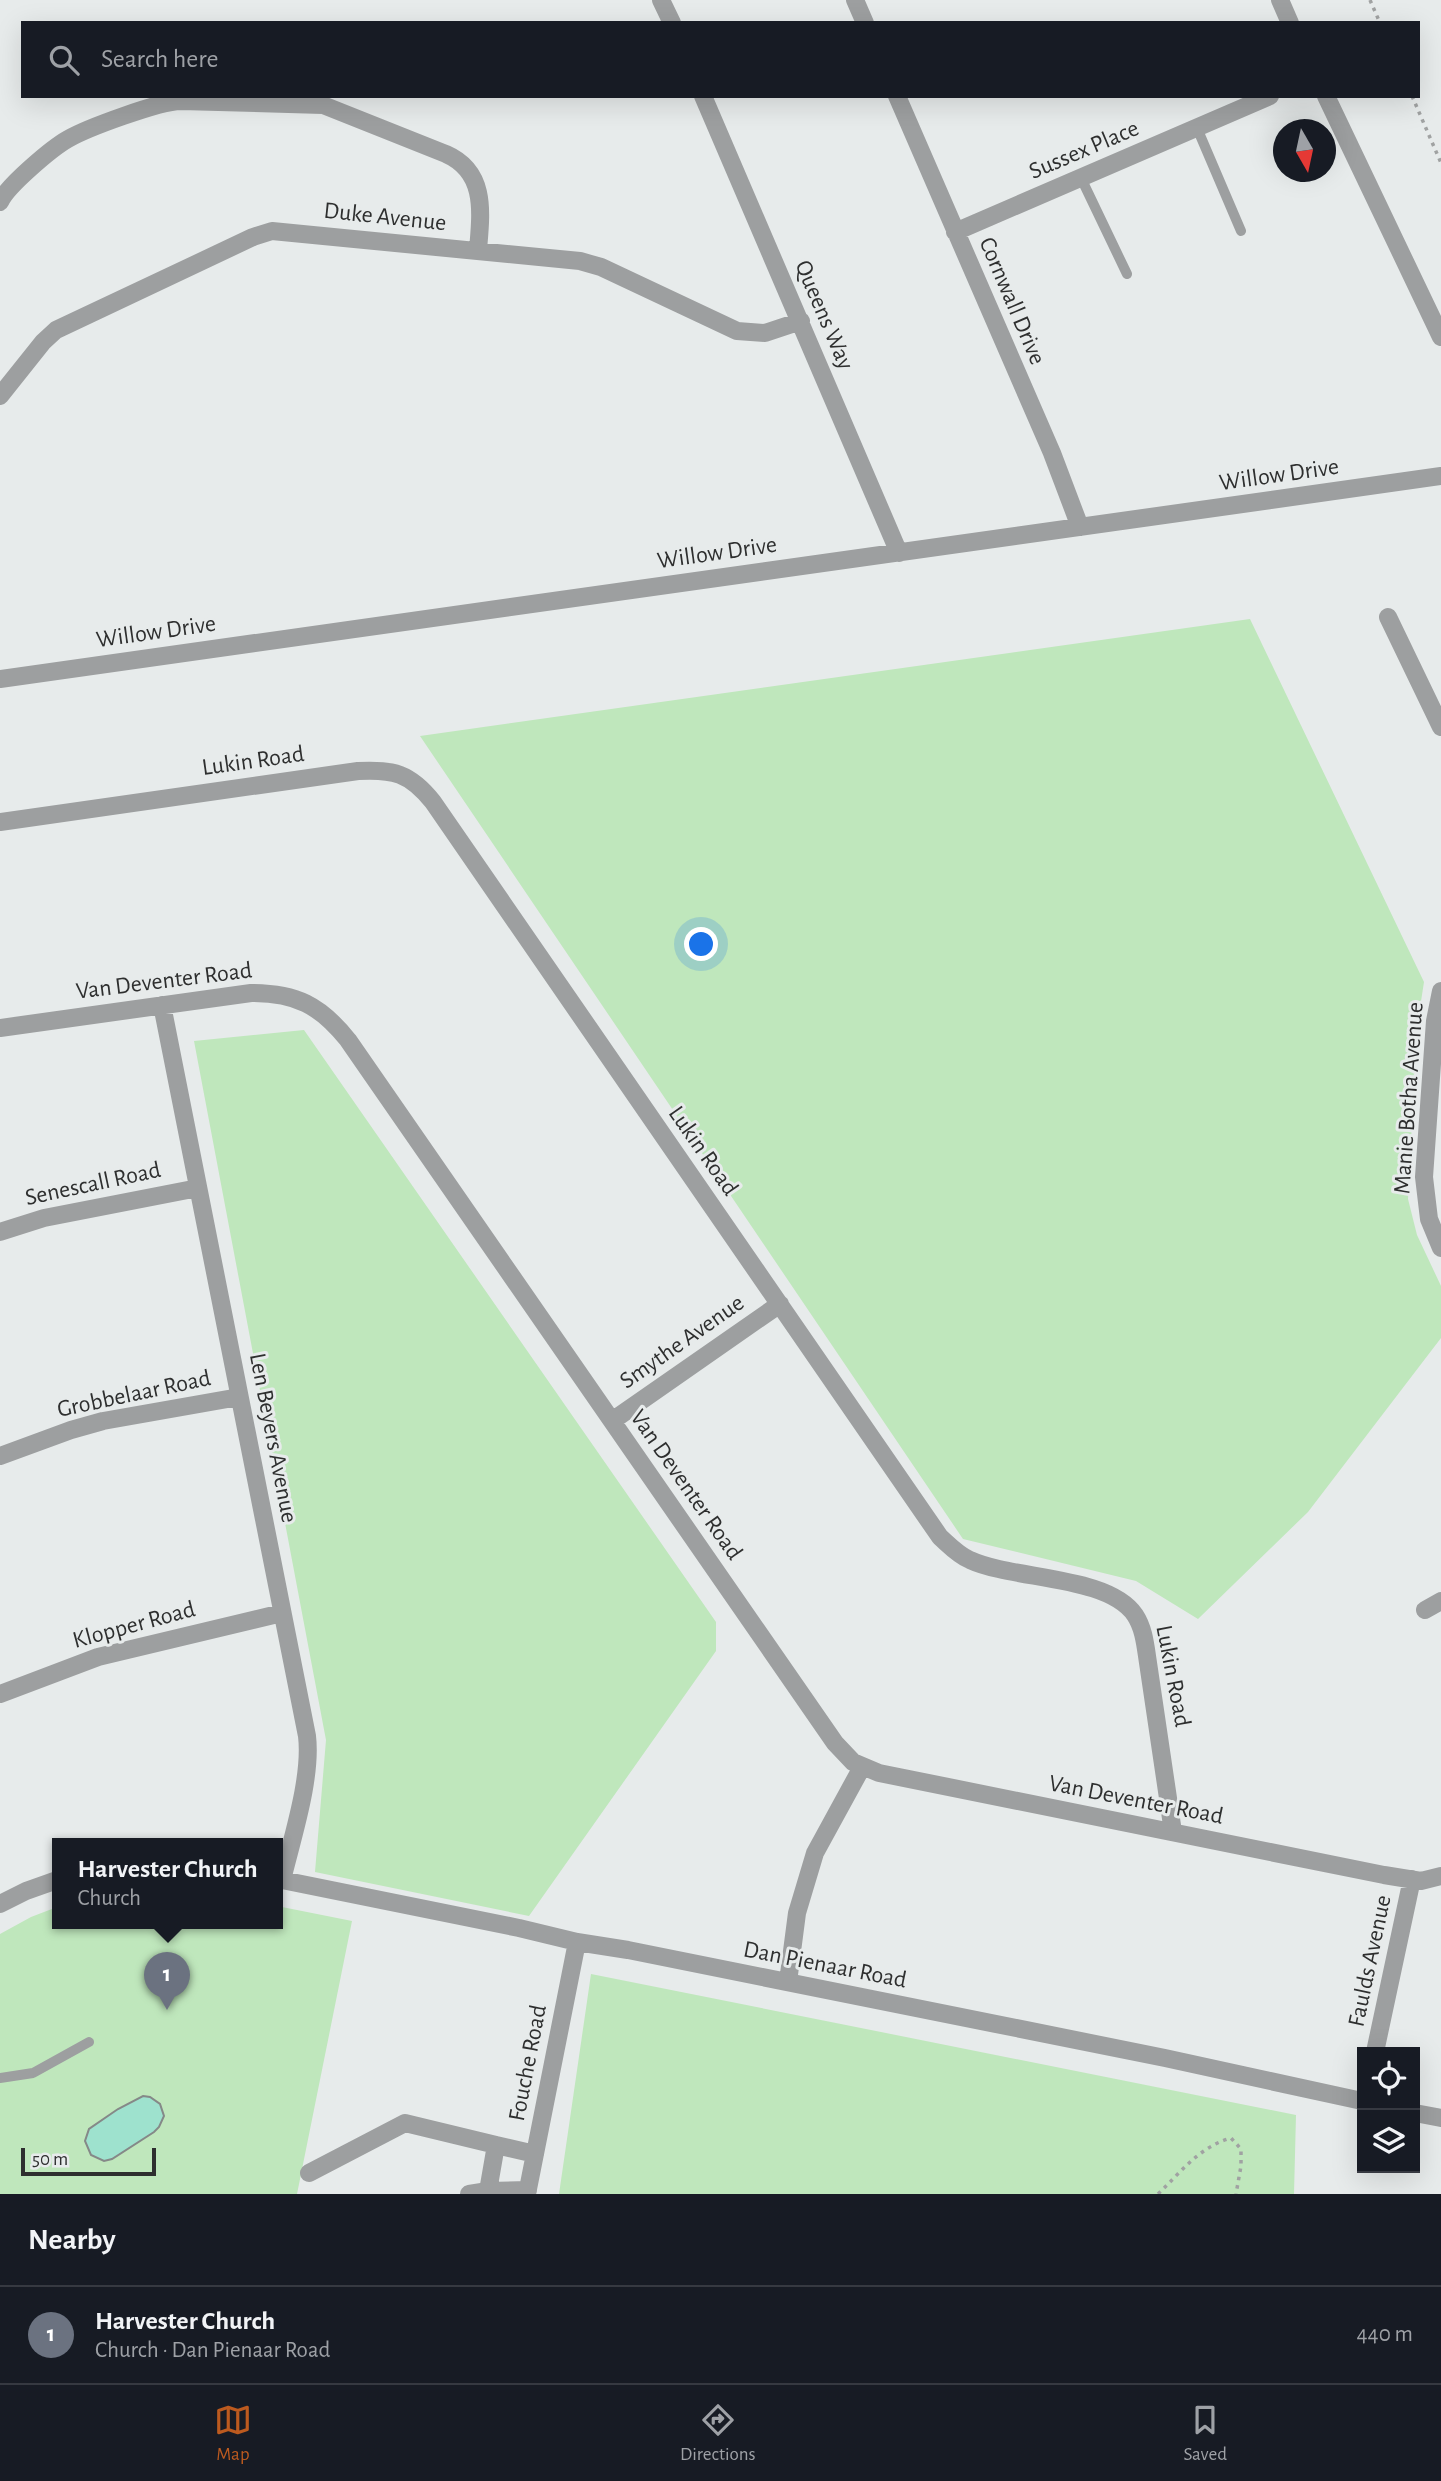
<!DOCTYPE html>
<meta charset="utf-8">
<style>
body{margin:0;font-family:"Alegreya Sans",sans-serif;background:#242831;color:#f1f3f6}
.controls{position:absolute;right:21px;bottom:21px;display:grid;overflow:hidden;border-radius:0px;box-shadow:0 7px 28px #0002}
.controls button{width:63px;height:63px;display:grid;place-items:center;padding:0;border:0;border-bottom:2px solid #363941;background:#171b24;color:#f1f3f6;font:35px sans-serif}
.compass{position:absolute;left:1273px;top:119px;width:63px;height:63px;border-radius:50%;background:#171b24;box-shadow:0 7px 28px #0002;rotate:171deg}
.scale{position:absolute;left:21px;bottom:18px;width:135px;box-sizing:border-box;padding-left:7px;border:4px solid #2e2f2f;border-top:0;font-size:19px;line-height:24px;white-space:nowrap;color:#2e2f2f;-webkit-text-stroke:5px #e7ebeb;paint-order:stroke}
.you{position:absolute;left:702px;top:945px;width:24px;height:24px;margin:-18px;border:5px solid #fff;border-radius:50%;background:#1a73e8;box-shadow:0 0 0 10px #1a73e833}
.badge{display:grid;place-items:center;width:46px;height:46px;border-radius:50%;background:#bc5a1f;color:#fff;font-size:23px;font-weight:700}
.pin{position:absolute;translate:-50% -58px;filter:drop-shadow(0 2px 4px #0008)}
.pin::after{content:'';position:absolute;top:37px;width:24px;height:21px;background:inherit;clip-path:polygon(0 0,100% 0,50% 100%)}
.popup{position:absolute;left:52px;top:1838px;width:231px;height:91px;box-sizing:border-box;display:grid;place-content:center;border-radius:0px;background:#171b24;filter:drop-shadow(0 2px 5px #0005);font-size:23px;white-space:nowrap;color:#9ea1a6}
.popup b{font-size:26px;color:#f1f3f6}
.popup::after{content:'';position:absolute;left:50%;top:100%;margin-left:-14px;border:14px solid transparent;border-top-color:#171b24}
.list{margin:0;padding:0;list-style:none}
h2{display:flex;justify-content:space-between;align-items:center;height:91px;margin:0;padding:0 28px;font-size:30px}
h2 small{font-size:23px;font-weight:400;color:#9ea1a6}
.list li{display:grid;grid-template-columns:46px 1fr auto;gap:21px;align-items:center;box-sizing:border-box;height:98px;padding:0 28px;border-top:2px solid #363941}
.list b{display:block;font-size:26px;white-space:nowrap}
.list p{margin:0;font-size:23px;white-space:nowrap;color:#9ea1a6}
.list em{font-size:23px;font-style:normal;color:#9ea1a6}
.icon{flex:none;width:38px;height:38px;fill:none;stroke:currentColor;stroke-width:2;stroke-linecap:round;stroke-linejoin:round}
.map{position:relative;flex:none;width:1441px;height:2194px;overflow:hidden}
.search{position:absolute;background:#171b24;box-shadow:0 7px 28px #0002;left:21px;right:21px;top:21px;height:77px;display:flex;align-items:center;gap:18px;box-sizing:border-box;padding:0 24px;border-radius:0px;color:#9ea1a6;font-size:26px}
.sheet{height:189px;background:#171b24}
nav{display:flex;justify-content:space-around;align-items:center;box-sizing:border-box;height:98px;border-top:2px solid #363941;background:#171b24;font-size:19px;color:#9ea1a6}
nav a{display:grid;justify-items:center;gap:4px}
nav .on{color:#bc5a1f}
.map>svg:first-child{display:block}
</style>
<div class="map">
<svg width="1441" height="2194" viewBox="0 0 1441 2194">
<rect width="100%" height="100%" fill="#e7ebeb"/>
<path fill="#bfe7bc" d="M 1250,619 L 1424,982 L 1417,1027 L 1408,1199 L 1417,1235 L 1441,1286 L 1441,1338 L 1308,1512 L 1198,1619 L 1136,1581 L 963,1539 L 420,736 Z
M 304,1030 L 716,1622 L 716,1651 L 529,1916 L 315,1872 L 326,1740 L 194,1041 Z
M 277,1906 L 352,1921 L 297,2194 L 0,2194 L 0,1934 L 31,1917 L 57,1907 L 57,1924 L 277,1924 Z
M 591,1974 L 1296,2115 L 1294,2194 L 559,2194 Z"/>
<path fill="#9ee2ce" stroke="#858988" stroke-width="2" d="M 143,2096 L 150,2097 L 160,2104 L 164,2116 L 159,2127 L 154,2132 L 112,2159 L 104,2161 L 91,2155 L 85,2141 L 89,2129 L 118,2109 Z"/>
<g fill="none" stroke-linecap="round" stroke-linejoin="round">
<path stroke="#a0a2a2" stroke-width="3.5" stroke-dasharray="3.5 5" stroke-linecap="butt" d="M 1370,0 L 1380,23
M 1412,96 L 1441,163
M 1158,2194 C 1181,2172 1199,2147 1231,2138 L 1241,2149 L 1241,2166 L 1236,2194"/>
<path stroke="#9d9fa0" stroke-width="10" d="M 1197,128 L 1241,231
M 1081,178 L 1127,274
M 0,2078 L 33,2073 L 89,2042"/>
<path stroke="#9d9fa0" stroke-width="18" d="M 661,0 L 672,23
M 855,0 L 865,23
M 1280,0 L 1290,23
M 703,96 L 899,553
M 897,96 L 1052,453 L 1080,527
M 1326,96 L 1441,337
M 0,202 C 7,186 52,148 68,139 C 87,128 160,101 181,101 L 323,105 L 446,154 C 487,172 481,213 478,250
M 955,232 L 1270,96
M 0,396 L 43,342 L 56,330 L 253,237 L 272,231 L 580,261 L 601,267 L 737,331 L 765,333 L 801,321
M 1388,617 L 1441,727
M 0,679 L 1441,476
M 0,822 L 358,771 C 393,769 410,773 433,802 L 940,1537 C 949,1545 958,1555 970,1560 C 1013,1580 1108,1575 1135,1615 C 1143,1627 1145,1642 1147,1656 L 1173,1832
M 1441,991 L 1435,1021 L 1424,1177 L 1429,1219 L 1441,1248
M 162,1005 L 307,1736 C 312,1778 292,1838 282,1880
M 0,1028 L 251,993 C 296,993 320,1005 348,1040 L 835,1743 L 853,1762 L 879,1773 L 1384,1875 L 1421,1881 L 1441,1876
M 0,1232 L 44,1218 L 198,1188
M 612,1421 L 780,1304
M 0,1456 L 71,1430 L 103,1421 L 239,1397
M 1425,1610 L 1441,1601
M 0,1694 L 98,1657 L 282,1613
M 277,1879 L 519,1928 L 577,1942 L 628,1950 L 1165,2058 L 1362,2101
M 0,1904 L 26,1891 L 57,1880
M 788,1982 L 797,1913 L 815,1853 L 862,1767
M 1375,2052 L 1412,1879
M 1415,2113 L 1441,2118
M 496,2145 L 535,2154
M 309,2173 L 405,2123 L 496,2145 L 488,2191
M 469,2194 L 488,2191 L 528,2190
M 527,2194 L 577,1942"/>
</g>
<g text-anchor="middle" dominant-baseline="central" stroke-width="6" stroke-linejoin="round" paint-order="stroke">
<g font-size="24" fill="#2e2f2f" stroke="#e7ebeb">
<text transform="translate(1084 150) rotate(-23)">Sussex Place</text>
<text transform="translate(385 217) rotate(6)">Duke Avenue</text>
<text transform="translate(1012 301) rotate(67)">Cornwall Drive</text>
<text transform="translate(824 315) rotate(67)">Queens Way</text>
<text transform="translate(1279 475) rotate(-8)">Willow Drive</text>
<text transform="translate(717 553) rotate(-8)">Willow Drive</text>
<text transform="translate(156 632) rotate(-8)">Willow Drive</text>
<text transform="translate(253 761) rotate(-8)">Lukin Road</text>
<text transform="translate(164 981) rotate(-7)">Van Deventer Road</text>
<text transform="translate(1409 1098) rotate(-86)">Manie Botha Avenue</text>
<text transform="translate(703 1151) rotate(55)">Lukin Road</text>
<text transform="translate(93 1184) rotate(-12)">Senescall Road</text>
<text transform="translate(682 1342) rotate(-35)">Smythe Avenue</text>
<text transform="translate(134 1394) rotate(-12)">Grobbelaar Road</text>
<text transform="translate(273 1438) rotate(79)">Len Beyers Avenue</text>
<text transform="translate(686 1485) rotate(55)">Van Deventer Road</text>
<text transform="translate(134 1625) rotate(-15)">Klopper Road</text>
<text transform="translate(1173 1676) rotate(79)">Lukin Road</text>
<text transform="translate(1136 1800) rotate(11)">Van Deventer Road</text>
<text transform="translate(1370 1961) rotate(-78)">Faulds Avenue</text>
<text transform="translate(825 1965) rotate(11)">Dan Pienaar Road</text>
<text transform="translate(528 2063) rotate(-79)">Fouche Road</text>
</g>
</g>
</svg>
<div class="controls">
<button><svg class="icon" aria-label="locate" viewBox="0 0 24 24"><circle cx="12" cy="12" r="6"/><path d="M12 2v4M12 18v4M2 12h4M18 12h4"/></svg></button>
<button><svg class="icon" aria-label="layers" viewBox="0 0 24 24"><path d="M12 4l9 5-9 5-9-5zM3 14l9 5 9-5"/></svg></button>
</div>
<svg class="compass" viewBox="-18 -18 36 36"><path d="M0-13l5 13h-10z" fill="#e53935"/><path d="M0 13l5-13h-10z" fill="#9ea1a6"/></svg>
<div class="scale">50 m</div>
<div class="you"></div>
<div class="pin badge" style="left:167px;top:2010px;background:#6b7280">1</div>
<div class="popup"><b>Harvester Church</b>Church</div>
<div class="search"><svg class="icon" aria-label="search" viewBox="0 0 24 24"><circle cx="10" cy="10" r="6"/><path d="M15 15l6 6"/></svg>Search here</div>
</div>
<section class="sheet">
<h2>Nearby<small></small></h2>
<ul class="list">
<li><span class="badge" style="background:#6b7280">1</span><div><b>Harvester Church</b><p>Church · Dan Pienaar Road</p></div><em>440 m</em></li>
</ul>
</section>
<nav>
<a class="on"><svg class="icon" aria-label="map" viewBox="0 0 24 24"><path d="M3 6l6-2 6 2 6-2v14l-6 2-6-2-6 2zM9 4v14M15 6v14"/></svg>Map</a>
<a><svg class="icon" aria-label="directions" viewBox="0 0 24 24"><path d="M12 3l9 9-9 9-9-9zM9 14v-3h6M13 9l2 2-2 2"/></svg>Directions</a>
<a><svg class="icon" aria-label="saved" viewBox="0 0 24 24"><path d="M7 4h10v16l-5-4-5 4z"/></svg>Saved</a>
</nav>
